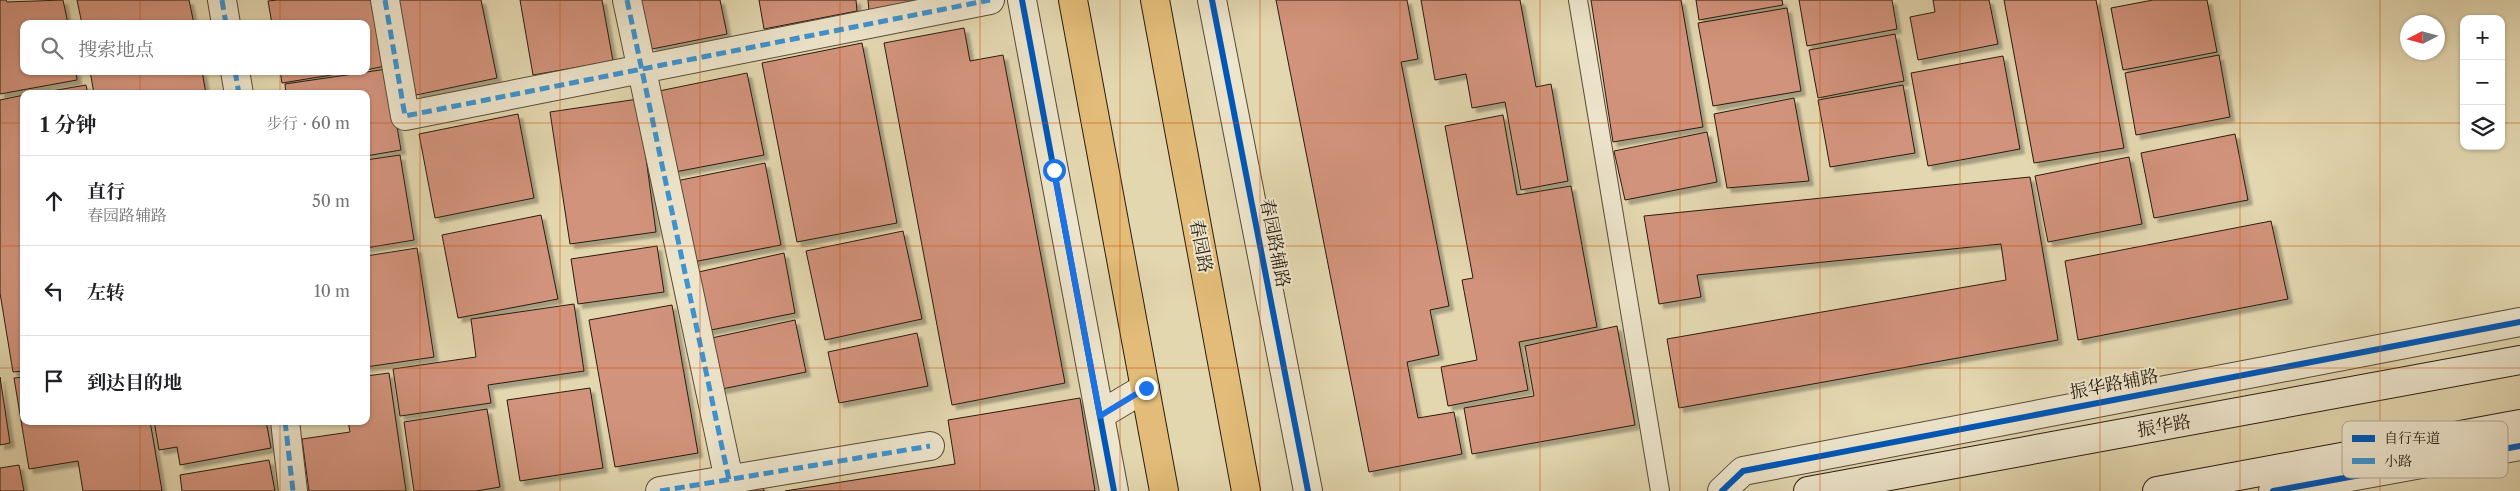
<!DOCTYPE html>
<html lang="zh">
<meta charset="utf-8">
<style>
body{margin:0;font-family:"Libre Caslon Text","Noto Serif SC",serif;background:#f2f2f2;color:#202124}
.controls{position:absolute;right:15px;top:15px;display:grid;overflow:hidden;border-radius:10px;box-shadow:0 1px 4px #0004}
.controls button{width:45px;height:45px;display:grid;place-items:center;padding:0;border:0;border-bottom:1px solid #e0e0e0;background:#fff;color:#202124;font:25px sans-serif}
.compass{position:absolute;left:2400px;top:15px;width:45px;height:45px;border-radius:50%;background:#fff;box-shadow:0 1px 4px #0004;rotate:264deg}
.stop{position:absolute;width:15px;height:15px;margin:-11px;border:4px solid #1a73e8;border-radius:50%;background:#fff}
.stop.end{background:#1a73e8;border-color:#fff;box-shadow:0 1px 5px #0008}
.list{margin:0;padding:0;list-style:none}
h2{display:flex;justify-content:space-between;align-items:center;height:65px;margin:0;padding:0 20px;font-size:21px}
h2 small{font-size:16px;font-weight:400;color:#757577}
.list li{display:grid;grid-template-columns:32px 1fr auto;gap:15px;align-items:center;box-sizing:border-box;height:90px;padding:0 20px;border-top:1px solid #e0e0e0}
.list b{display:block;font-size:19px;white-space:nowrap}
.list p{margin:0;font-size:16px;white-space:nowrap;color:#757577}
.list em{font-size:16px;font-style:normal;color:#757577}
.icon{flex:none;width:28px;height:28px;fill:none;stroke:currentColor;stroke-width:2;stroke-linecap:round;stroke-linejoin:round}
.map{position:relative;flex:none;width:2520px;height:491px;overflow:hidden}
.search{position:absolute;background:#fff;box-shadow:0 1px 4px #0004;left:20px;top:20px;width:350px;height:55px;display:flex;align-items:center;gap:12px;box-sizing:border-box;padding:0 18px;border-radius:10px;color:#757577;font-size:19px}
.panel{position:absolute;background:#fff;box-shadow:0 1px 4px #0004;left:20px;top:90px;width:350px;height:335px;border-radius:10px}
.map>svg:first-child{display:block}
</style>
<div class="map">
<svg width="2520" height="491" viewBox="0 0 2520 491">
<defs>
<filter id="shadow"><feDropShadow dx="4.5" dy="4.5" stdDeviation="1" flood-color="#0004"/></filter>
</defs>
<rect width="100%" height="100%" fill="#e3d7b0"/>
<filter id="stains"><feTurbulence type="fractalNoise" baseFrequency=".004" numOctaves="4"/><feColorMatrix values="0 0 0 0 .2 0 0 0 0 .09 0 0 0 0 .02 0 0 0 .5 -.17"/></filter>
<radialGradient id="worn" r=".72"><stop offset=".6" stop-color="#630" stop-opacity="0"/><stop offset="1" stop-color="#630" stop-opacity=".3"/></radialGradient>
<path fill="#d2937c" stroke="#281b0f" filter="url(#shadow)" d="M 0,0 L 6,0 L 7,2 L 63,0 L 68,24 L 24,24 L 24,71 L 76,71 L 77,80 L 0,94 Z
M 77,0 L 189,0 L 194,24 L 82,24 Z
M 277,0 L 374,0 L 385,66 L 366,70 L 366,24 L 272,24 L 268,1 Z
M 396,0 L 481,0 L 497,78 L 416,95 Z
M 520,0 L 602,0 L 613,61 L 533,75 Z
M 641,0 L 720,0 L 727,34 L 652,49 Z
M 759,0 L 856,0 L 857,11 L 764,29 Z
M 868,0 L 932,0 L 869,11 Z
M 1276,0 L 1407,0 L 1418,59 L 1401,62 L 1449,306 L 1430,310 L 1439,355 L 1407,362 L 1418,418 L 1454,412 L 1462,454 L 1369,472 Z
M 1421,0 L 1520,0 L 1536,87 L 1551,84 L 1568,181 L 1521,190 L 1505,102 L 1472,108 L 1466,74 L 1435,80 Z
M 1591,0 L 1681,0 L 1703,127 L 1613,142 Z
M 1696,0 L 1782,0 L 1783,5 L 1699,20 Z
M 1799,0 L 1892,0 L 1897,29 L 1807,46 Z
M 1933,0 L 1989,0 L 1998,44 L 1918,60 L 1910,17 L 1935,12 Z
M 2004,0 L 2096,0 L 2124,148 L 2034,163 Z
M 2153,0 L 2207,0 L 2217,52 L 2123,70 L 2111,8 Z
M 1787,8 L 1801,91 L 1713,106 L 1698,23 Z
M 964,28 L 970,61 L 1003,55 L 1065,383 L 952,405 L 884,43 Z
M 1895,34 L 1904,81 L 1818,98 L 1809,50 Z
M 862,43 L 897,223 L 797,242 L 762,63 Z
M 2219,55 L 2230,117 L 2136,135 L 2125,73 Z
M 2003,56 L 2020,149 L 1928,166 L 1911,73 Z
M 387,69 L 401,150 L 366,156 L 366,94 L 286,94 L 285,84 Z
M 90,71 L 202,71 L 206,94 L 94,94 Z
M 280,71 L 356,71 L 282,83 Z
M 747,73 L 764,155 L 675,172 L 659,91 Z
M 86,85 L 88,94 L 34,94 Z
M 1903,85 L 1915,153 L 1830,167 L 1818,100 Z
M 24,95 L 24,371 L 13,372 L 0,293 L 0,100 Z
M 1794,98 L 1809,181 L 1727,188 L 1714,114 Z
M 638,99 L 656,232 L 570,244 L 550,112 Z
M 518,114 L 534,198 L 435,218 L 419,134 Z
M 1503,115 L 1517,195 L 1571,186 L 1597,327 L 1519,342 L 1528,390 L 1448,406 L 1441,367 L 1477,360 L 1462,280 L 1473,278 L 1445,126 Z
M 1707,132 L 1717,182 L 1625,200 L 1614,151 Z
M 2235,134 L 2248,200 L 2154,218 L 2141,153 Z
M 400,155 L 414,240 L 366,248 L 366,160 Z
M 2129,157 L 2142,224 L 2048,242 L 2035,176 Z
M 765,163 L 781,245 L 693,262 L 676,181 Z
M 2030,177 L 2058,340 L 1679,408 L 1667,339 L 2006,280 L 2001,244 L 1697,275 L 1701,297 L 1659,304 L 1644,216 Z
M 541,215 L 558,299 L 458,318 L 442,235 Z
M 2271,221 L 2288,299 L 2078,340 L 2065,261 Z
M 903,231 L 922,319 L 825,340 L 806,251 Z
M 657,246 L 664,292 L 578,304 L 571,259 Z
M 417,248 L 434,357 L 366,367 L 366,256 Z
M 784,253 L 795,313 L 706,331 L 694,273 Z
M 574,304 L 584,371 L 488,385 L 491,403 L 400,416 L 393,369 L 476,357 L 471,319 Z
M 672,305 L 698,453 L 615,467 L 589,320 Z
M 795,320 L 806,372 L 717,390 L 707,339 Z
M 1617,326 L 1635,425 L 1472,454 L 1464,408 L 1534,396 L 1525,346 Z
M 917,333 L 928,386 L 839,403 L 828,352 Z
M 389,373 L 406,491 L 309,491 L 302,439 L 350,432 L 348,421 L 366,421 L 366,376 Z
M 0,377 L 10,443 L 0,445 Z
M 24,377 L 24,421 L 150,421 L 162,491 L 83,491 L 78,461 L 29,469 L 14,378 Z
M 590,388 L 603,468 L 520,481 L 507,400 Z
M 1080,398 L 1095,491 L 785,491 L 955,464 L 948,420 Z
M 487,409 L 500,487 L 476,491 L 414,491 L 404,422 Z
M 154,421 L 266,421 L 271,448 L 180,465 L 177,447 L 159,450 Z
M 269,460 L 275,491 L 182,491 L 180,475 Z
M 19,465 L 24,491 L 0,491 L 0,468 Z
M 763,486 L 764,491 L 735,491 Z"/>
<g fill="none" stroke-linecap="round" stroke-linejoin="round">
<g stroke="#574a37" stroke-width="20">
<path id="service" d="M 1578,0 L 1660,491"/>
</g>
<g stroke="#574a37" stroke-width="30">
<path id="minor" d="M 222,0 L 226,24
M 385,0 L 405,116 L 990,0
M 627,0 L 729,480
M 235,71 L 239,94
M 285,421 L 293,491
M 660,491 L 930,446"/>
</g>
<g stroke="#574a37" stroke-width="30">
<path id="tertiary" d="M 1022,0 L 1114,491
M 1212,0 L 1308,491
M 1100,415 L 1145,388
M 1722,491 L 1743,471 L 2520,322
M 2273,491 L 2520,446"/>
</g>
<g stroke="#281b0f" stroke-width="30">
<path id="secondary" d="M 1808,491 L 2520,360
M 2157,491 L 2520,424"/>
</g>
<g stroke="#281b0f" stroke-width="30">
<path id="primary" d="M 1073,0 L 1164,491
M 1155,0 L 1246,491"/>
</g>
<use href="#service" stroke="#ede5cc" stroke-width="18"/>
<use href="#minor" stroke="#ede5cc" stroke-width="28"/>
<use href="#tertiary" stroke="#ede5cc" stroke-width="28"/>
<use href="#secondary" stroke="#ede5cc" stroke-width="28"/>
<use href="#primary" stroke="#e2bc78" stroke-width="28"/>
<path stroke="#3c94d2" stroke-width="5" stroke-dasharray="10 5" stroke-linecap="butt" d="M 222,0 L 226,24
M 385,0 L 405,116 L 990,0
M 627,0 L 729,480
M 235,71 L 239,94
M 285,421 L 293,491
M 660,491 L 930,446"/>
<g stroke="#ede5cc" stroke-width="9">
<path id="cycleway" d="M 1022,0 L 1114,491
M 1212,0 L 1308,491
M 1722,491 L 1743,471 L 2520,322
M 2273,491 L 2520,446"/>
</g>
<use href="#cycleway" stroke="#0057b8" stroke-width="6"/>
</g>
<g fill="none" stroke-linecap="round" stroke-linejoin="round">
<path stroke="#1a73e8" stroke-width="6" d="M 1054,170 L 1100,416 L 1146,388"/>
</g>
<path fill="none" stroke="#cb500c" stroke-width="1" stroke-opacity="0.55" d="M 140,0 L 140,24M 280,0 L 280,24M 420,0 L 420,491M 560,0 L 560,491M 700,0 L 700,491M 840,0 L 840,491M 980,0 L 980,491M 1120,0 L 1120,491M 1260,0 L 1260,491M 1400,0 L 1400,491M 1540,0 L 1540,491M 1680,0 L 1680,491M 1820,0 L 1820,491M 1960,0 L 1960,491M 2100,0 L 2100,491M 2240,0 L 2240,491M 2380,0 L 2380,491M 140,71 L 140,94M 280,71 L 280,94M 0,123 L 24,123M 366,123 L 2464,123M 2501,123 L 2520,123M 0,246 L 24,246M 366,246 L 2520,246M 0,368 L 24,368M 366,368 L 2520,368M 140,421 L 140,491M 280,421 L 280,491"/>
<g text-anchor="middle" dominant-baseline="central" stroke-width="4" stroke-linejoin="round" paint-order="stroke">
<g font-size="18" fill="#281b0f" stroke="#ede5cc">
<text transform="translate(1275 243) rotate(79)">春园路辅路</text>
<text transform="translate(1201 246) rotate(79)">春园路</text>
<text transform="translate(2114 384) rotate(-11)">振华路辅路</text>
<text transform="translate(2164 426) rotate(-10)">振华路</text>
</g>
</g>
<rect x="2342" y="421" width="166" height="57" rx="8" fill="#ede5cc" stroke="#b2a893" stroke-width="1"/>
<rect x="2352" y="435" width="23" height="7" fill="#0057b8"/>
<rect x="2352" y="458" width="23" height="6" fill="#3c94d2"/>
<g font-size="14" fill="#281b0f">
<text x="2384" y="443">自行车道</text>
<text x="2384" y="466">小路</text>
</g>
<rect width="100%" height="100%" filter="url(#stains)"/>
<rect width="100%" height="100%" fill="url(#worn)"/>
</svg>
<div class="controls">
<button>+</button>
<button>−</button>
<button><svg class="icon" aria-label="layers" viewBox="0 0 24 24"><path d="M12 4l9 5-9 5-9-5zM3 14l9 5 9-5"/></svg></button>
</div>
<svg class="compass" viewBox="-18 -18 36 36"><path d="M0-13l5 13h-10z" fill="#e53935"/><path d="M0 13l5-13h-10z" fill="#757577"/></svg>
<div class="stop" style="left:1054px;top:170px"></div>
<div class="stop end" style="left:1146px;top:388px"></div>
<div class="search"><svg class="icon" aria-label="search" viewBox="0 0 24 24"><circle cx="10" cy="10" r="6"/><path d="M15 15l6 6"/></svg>搜索地点</div>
<section class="panel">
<h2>1 分钟<small>步行 · 60 m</small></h2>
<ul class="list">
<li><svg class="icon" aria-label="ahead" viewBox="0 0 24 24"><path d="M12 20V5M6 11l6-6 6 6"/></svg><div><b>直行</b><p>春园路辅路</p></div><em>50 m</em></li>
<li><svg class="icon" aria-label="left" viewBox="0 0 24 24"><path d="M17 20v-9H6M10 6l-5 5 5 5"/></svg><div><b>左转</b></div><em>10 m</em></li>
<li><svg class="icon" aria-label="arrive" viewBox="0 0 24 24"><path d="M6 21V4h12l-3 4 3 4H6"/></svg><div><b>到达目的地</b></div></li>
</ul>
</section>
</div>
